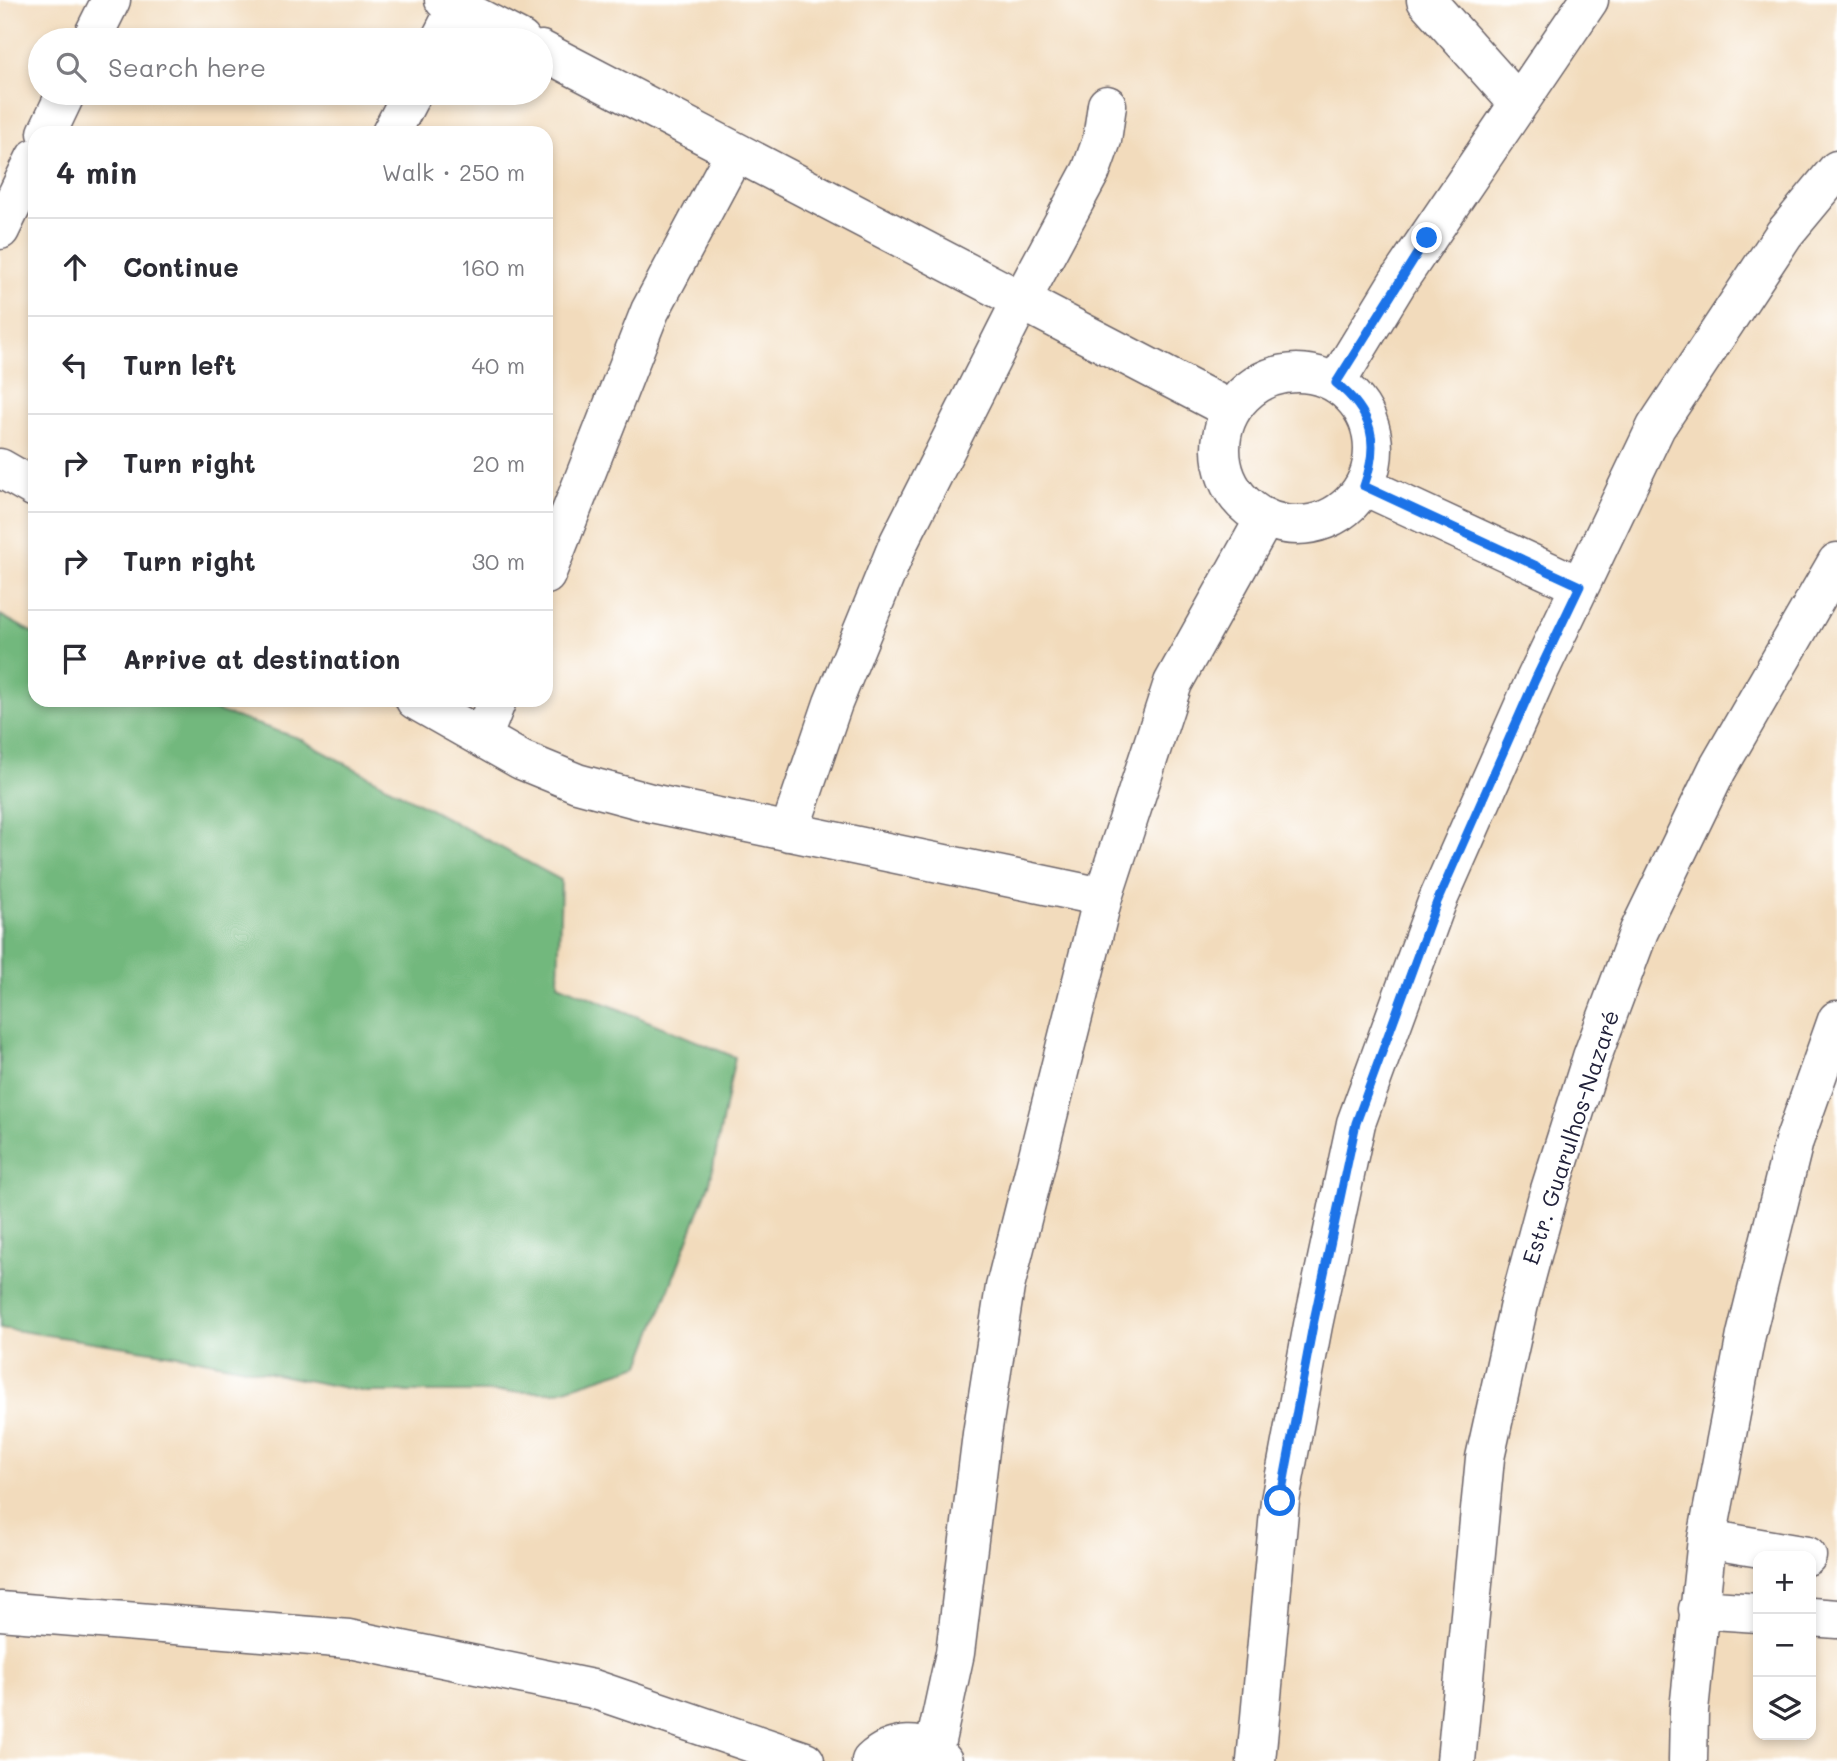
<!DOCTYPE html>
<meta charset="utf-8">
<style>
body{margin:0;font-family:Mali,sans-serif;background:#f7f7f7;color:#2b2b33}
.controls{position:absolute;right:21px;bottom:21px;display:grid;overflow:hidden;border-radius:14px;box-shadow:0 4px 10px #0003}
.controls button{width:63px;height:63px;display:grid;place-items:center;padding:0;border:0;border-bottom:2px solid #e1e1e2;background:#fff;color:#2b2b33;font:35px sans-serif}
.stop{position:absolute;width:21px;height:21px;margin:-16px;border:5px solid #1a73e8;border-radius:50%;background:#fff}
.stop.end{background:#1a73e8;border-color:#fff;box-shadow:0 2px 7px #0008}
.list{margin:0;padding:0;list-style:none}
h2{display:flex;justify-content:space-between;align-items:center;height:91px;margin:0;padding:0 28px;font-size:30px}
h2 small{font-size:23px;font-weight:400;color:#7c7c81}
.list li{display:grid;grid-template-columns:46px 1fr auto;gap:21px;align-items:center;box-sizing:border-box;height:98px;padding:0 28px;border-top:2px solid #e1e1e2}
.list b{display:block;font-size:26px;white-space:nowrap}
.list em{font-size:23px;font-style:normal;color:#7c7c81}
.icon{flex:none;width:38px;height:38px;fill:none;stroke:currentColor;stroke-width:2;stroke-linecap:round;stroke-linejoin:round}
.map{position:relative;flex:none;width:1837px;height:1761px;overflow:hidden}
.search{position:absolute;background:#fff;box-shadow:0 4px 10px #0003;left:28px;top:28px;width:525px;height:77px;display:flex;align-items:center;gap:18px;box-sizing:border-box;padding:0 24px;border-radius:38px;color:#7c7c81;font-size:26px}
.panel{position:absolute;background:#fff;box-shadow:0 4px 10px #0003;left:28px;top:126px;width:525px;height:581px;border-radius:21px}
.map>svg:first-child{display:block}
</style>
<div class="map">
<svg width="1837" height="1761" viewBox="0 0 1837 1761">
<rect width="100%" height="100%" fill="#fff"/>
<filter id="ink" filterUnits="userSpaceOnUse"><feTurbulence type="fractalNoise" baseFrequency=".0143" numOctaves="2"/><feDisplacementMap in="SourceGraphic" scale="14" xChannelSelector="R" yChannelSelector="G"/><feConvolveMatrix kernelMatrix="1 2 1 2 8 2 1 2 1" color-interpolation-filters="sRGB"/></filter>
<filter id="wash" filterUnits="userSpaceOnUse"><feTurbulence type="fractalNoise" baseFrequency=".00686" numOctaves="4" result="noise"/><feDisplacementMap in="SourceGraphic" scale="28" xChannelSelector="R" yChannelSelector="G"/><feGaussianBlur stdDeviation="1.57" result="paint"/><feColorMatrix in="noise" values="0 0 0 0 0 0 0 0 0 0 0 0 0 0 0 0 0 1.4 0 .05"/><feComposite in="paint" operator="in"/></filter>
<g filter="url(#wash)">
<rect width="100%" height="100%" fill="#f2dbbc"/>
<path fill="#72b87d" stroke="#4a6d5c" stroke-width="2" d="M 0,615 L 35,634 L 35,700 L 185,700 L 298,738 L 561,880 L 558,984 L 735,1057 L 710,1182 L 640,1365 L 556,1392 L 366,1392 L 178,1355 L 0,1328 Z"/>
</g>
<g filter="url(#ink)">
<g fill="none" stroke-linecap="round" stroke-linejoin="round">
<g stroke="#6b6368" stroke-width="41">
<path id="minor" d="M 444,0 L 521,40
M 1426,0 L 1518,103
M 91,40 L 111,0
M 440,40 L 457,7
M 541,50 L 1231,410
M 47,133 L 66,93
M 391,133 L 412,93
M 0,230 L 35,158
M1221 449a76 76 0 1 1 152 0a76 76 0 1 1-152 0Z
M 1336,383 L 1397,283 L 1589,0
M 0,468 L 35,488
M 1364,486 L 1580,586
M 546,575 L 650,311 L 735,152
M 415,700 L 521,760 L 577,783 L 651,803 L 1103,897
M 482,738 L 497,700
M 789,832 L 833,703 L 899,542 L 1021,301 L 1091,171 L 1102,140 L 1107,105
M 1707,1539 L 1807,1556
M 1698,1609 L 1758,1613
M 0,1611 L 349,1639 L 593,1689 L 805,1761
M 1811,1617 L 1837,1619
M 934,1750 L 955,1653 L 982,1434 L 1005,1287 L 1103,897 L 1173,683 L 1265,518
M 871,1761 C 891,1742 925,1738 943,1761
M 1256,1761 L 1280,1501 L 1313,1325 L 1356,1123 L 1437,902 L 1535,680 L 1656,427 L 1784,234 L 1837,170
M 1688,1761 L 1689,1710 L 1707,1539 L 1746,1335 L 1794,1141 L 1837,1020"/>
</g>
<g stroke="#6b6368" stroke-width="41">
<path id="major" d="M 1456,1761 L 1485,1458 L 1519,1304 L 1548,1196 L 1592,1057 L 1639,931 L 1717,770 L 1837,562"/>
</g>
<use href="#minor" stroke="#fff" stroke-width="38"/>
<use href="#major" stroke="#fff" stroke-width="38"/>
</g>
</g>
<g fill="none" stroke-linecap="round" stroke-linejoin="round" filter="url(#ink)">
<path stroke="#1a73e8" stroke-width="9" d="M 1280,1501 L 1313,1325 L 1356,1123 L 1437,902 L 1535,680 L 1580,586 L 1364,486 C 1380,442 1373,413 1336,383 L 1427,238"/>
</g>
<g text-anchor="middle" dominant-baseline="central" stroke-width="5" stroke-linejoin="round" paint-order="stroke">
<g font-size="23" fill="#22223b" stroke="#fff">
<text transform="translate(1570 1137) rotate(-72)">Estr. Guarulhos-Nazaré</text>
</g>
</g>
</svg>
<div class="controls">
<button>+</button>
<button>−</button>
<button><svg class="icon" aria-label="layers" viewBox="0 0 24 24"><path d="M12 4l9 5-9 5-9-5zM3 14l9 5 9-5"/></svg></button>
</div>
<div class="stop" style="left:1280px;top:1501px"></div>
<div class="stop end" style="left:1427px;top:238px"></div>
<div class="search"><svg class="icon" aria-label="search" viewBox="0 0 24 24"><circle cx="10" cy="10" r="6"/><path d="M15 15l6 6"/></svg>Search here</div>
<section class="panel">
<h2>4 min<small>Walk · 250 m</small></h2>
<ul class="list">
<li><svg class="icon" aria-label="ahead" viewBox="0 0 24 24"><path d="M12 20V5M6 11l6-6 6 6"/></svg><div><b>Continue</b></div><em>160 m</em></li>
<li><svg class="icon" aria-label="left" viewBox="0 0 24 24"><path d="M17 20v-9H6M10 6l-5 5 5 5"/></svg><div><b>Turn left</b></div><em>40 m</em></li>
<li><svg class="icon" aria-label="right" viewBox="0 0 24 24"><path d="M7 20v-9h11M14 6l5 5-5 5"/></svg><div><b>Turn right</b></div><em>20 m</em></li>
<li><svg class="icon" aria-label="right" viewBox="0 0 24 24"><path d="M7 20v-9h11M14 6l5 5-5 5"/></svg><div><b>Turn right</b></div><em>30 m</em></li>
<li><svg class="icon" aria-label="arrive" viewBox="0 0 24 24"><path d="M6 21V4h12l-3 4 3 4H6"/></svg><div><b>Arrive at destination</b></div></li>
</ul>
</section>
</div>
